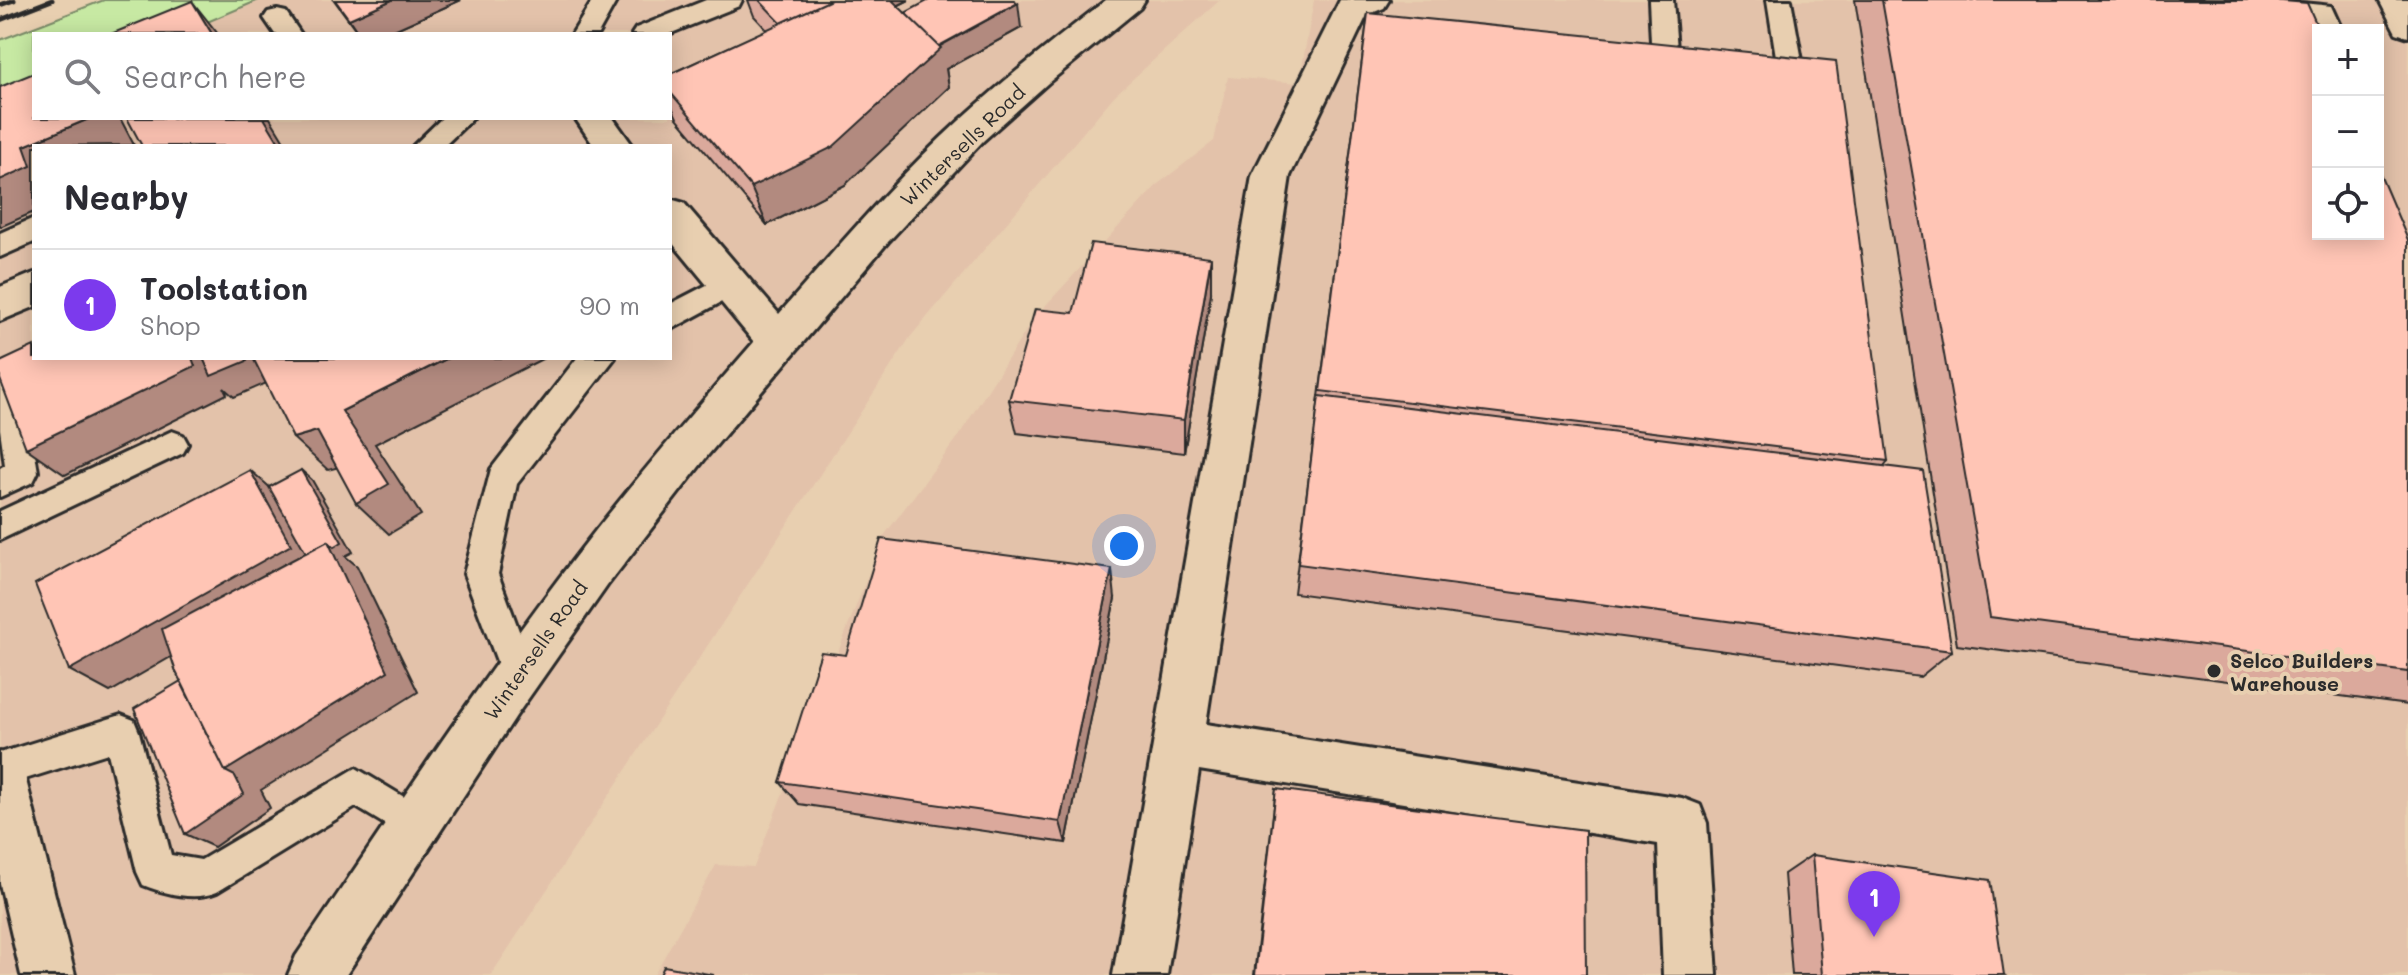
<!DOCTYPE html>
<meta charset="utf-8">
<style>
body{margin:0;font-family:Mali,sans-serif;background:#f2f2f3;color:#2b2b33}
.controls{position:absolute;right:24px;top:24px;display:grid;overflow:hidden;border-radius:0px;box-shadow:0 4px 20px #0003}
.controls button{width:72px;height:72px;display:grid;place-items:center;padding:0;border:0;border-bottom:2px solid #e1e1e2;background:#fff;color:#2b2b33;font:40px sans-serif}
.you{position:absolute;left:1124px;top:546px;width:28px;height:28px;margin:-20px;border:6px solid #fff;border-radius:50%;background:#1a73e8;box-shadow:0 0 0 12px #1a73e833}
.badge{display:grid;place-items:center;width:52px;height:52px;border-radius:50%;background:#7c3aed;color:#fff;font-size:26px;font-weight:700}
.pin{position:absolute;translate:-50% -66px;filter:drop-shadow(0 2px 4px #0008)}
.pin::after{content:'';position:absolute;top:42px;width:28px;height:24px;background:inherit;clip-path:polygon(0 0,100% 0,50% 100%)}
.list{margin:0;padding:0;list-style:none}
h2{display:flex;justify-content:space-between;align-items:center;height:104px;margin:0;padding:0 32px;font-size:34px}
h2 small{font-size:26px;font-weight:400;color:#7c7c81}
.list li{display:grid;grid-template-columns:52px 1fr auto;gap:24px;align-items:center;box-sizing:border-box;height:112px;padding:0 32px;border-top:2px solid #e1e1e2}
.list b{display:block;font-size:30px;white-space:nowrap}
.list p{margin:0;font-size:26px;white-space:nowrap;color:#7c7c81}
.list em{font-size:26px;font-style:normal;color:#7c7c81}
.icon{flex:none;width:44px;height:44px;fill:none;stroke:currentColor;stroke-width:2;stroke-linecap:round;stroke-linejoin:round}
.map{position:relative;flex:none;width:2408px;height:975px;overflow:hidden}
.search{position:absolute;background:#fff;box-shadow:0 4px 20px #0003;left:32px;top:32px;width:640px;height:88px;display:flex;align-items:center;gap:20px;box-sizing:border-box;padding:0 28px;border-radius:0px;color:#7c7c81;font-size:30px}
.panel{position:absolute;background:#fff;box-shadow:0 4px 20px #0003;left:32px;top:144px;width:640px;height:216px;border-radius:0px}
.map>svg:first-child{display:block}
</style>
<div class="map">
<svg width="2408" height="975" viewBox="0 0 2408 975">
<rect width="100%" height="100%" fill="#e8cfb0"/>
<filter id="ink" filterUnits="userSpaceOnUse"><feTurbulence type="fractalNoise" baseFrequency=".0125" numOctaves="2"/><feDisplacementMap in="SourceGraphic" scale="16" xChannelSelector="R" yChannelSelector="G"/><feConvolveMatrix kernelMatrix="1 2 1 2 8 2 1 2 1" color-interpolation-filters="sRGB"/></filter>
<g filter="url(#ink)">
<path fill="#e3c2aa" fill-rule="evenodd" d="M 259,0 L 1220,0 L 1114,96 L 911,336 L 491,975 L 0,975 L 0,109 L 34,118 L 670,118 L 670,34 L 179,34 ZM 34,146 L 670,146 L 670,358 L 34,358 Z
M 1314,0 L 2408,0 L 2408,975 L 654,975 L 716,865 L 754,867 L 883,537 L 956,440 L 1034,318 L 1158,184 L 1214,141 L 1228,77 L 1299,83 ZM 2318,30 L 2378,30 L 2378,234 L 2318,234 Z"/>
<path fill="#c7e9a3" stroke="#798a67" stroke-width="2" d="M 104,0 L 259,0 L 179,34 L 34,34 L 34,95 L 0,109 L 0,40 Z"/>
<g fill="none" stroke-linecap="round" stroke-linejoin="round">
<g stroke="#2b2b2b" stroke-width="6">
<path id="service" d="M 593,0 L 617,0 L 598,34 L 572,34 Z
M 706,0 L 742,0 L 739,6 L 669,34 L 632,34 L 636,28 Z
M 1649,0 L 1673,0 L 1678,62 L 1674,68 L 1665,71 L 1656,68 L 1652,62 Z
M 1767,0 L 1791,0 L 1807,88 L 1803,94 L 1794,97 L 1785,94 L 1781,88 Z
M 2179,0 C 2227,0 2283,0 2331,6 L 2342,30 L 2318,30 L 2318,33 L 2312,20 L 2191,8 L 2182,6 Z
M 277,10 L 286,12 L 301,34 L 275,34 L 264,18 L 268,12 Z
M 442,118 L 473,118 L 444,146 L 413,146 Z
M 34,218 L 34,242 L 0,257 L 0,233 Z
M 730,273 L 740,276 L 745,284 L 740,292 L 670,330 L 670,304 Z
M 34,350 L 34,358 L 60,358 L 56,367 L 24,384 L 38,472 L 33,482 L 0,497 L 0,468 L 5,465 L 0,429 L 0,368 Z
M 577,358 L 615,358 L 517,484 L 498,574 L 535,674 L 530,685 L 518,690 L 506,685 L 464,574 L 491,469 Z
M 172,431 L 183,435 L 188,444 L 183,453 L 0,540 L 0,511 Z
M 121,715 L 134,720 L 139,732 L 171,855 L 201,860 L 356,768 L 429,812 L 434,825 L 429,838 L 416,843 L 356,807 L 217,892 C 195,901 165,894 143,885 L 137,872 L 108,753 L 0,787 L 0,753 Z"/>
</g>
<g stroke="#2b2b2b" stroke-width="6">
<path id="minor" d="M 1106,0 L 1145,0 L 1140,8 L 1048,83 L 983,141 L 888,242 L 708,455 L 607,586 L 516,716 L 346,975 L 288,975 L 296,956 C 387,822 476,686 575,557 C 632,483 693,412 754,342 L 670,240 L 670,199 L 684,203 L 779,314 C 837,248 894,180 959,121 C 1006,78 1056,39 1106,0 Z
M 1340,0 L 1389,0 L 1384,8 L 1367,15 L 1290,176 L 1206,724 L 1682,798 L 1700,805 L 1707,823 L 1717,975 L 1663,975 L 1658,844 L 1199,770 L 1167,975 L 1113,975 L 1252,176 Z
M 2379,0 L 2408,0 L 2408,37 L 2396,33 Z
M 575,118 L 613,118 L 633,146 L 594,146 Z
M 34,273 L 34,307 L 0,321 L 0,287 Z
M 0,752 L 18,759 L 25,776 L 75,975 L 21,975 L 0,884 Z"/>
</g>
<use href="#service" fill="#e8cfb0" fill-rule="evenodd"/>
<use href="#minor" fill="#e8cfb0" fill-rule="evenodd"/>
<path stroke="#2b2b2b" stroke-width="5" d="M 0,5 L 14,0
M 0,20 L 52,0"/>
</g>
<path fill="#dba99c" stroke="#2b2b2b" stroke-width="2" d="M 334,0 L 461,0 L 385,34 L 359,34 Z
M 748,0 L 909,0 L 897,6 L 905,13 L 1021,28 L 946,69 L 949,87 L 845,185 L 767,225 L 677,118 L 670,103 L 670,74 L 767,30 L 754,16 Z
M 1855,0 L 2271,0 L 2408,240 L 2408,705 L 1957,645 Z
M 1368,13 L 1888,461 L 1884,466 L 1952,651 L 1920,677 L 1294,593 Z
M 1211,293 L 1184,453 L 1017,433 L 1009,400 L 1073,313 Z
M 1115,598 L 1066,843 L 799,804 L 780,782 L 846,655 Z
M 1276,789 L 1586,975 L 1254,975 Z
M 1812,855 L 2004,975 L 1792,975 L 1784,874 Z"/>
<path fill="#b28a7f" stroke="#2b2b2b" stroke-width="2" d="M 392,0 L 461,0 L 385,34 L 359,34 L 349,19 Z
M 833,0 L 909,0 L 794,57 Z
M 192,1 L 218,34 L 212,34 Z
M 1018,3 L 1021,28 L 946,69 L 949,87 L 845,185 L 767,225 L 751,187 L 931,51 Z
M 91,118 L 120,118 L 134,145 L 34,146 L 34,212 L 0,227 L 0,180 L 24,146 Z
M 264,118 L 270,118 L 287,146 L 266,146 Z
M 1211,257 L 1211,293 L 1184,453 L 1184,420 Z
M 192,358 L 257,358 L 269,382 L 234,397 L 224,388 L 227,394 L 65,475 L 26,448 Z
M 448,358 L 544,358 L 375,444 L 421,515 L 389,534 L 356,503 L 342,411 Z
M 317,431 L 351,464 L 328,470 L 293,438 Z
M 250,470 L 281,497 L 301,470 L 312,480 L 353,552 L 345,556 L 357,566 L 418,692 L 261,790 L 270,808 L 214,847 L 185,834 L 225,771 L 337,561 L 110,692 L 69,670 Z
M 1112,569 L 1115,598 L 1066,843 L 1060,822 Z"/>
<path fill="#ffc5b5" stroke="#2b2b2b" stroke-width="2" d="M 335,0 L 392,0 L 349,19 Z
M 759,0 L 831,0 L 781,23 Z
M 831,0 L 892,0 L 941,48 L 833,147 L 751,187 L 670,92 L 670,74 Z
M 929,0 L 1014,0 L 1018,3 L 939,46 L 905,13 Z
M 1882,0 L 2271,0 L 2307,3 L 2319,30 L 2318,234 L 2378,234 L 2378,170 L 2408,240 L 2408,672 L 1990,617 Z
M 192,1 L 212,34 L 111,34 Z
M 1368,13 L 1836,61 L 1888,461 L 1320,391 Z
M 34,73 L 34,118 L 91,118 L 24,146 L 31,166 L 0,180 L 0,87 Z
M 127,118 L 264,118 L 278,141 L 266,146 L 142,146 Z
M 1091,243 L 1211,257 L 1184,420 L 1009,400 L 1035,309 L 1073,313 Z
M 34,346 L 34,358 L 192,358 L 195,366 L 26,448 L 0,379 L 0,362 Z
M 203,358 L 246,358 L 247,361 L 211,376 Z
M 253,358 L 448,358 L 342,411 L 389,484 L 356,503 L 317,431 L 293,438 Z
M 1319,396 L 1923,471 L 1952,651 L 1298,564 Z
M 250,470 L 291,545 L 69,670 L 35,584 Z
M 301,470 L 342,542 L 334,547 L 328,541 L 306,553 L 269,487 Z
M 881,539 L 1112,569 L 1060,822 L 780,782 L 821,652 L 846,655 Z
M 328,541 L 388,671 L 225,771 L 176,672 L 162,629 Z
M 181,681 L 225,771 L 235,776 L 244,794 L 185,834 L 134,709 Z
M 1276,789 L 1585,830 L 1586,975 L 1255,975 Z
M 1812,855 L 1990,880 L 2004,975 L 1822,975 Z
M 664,966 L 714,975 L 660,975 Z"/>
</g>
<circle fill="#2b2b2b" stroke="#e8cfb0" stroke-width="3" cx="2214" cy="671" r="8"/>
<g text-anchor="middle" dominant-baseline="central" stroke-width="8" stroke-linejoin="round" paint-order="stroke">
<g font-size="20" fill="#2b2b2b" stroke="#e8cfb0">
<text transform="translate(962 145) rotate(-44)">Wintersells Road</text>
<text transform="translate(535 650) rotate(-55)">Wintersells Road</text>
</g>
<g font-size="20" font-weight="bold" fill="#2b2b2b" stroke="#e8cfb0" text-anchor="start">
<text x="2230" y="660">Selco Builders<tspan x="2230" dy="23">Warehouse</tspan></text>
</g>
</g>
</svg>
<div class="controls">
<button>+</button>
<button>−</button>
<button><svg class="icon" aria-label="locate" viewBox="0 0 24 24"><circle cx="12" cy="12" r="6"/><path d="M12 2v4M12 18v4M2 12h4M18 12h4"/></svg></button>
</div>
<div class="you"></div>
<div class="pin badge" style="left:1874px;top:937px">1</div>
<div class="search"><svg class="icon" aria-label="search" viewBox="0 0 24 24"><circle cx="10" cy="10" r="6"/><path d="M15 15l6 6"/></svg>Search here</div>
<section class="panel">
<h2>Nearby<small></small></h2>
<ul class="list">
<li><span class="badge">1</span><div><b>Toolstation</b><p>Shop</p></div><em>90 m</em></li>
</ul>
</section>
</div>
